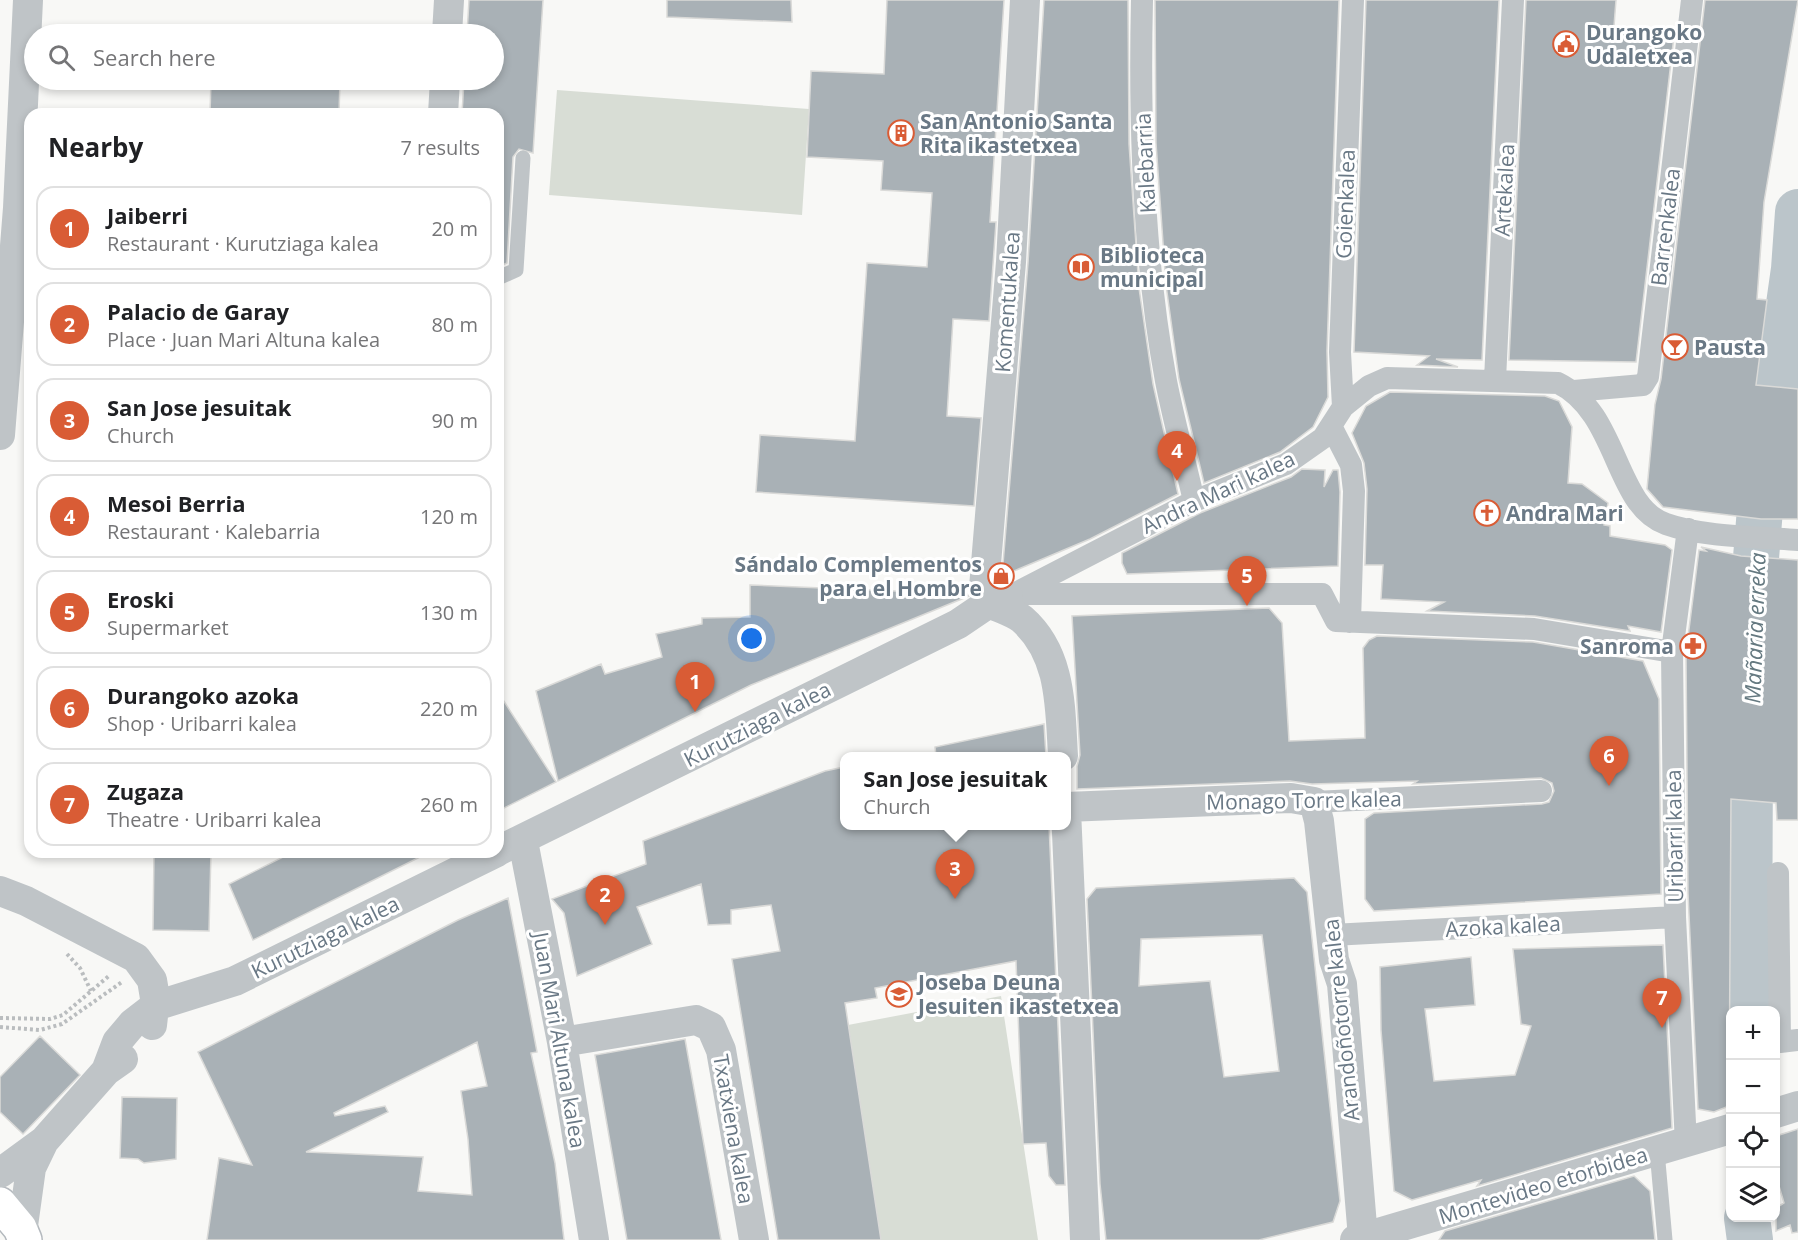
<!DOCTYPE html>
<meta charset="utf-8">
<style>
body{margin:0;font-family:"Open Sans",sans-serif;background:#f2f2f2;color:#202124}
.controls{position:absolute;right:18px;bottom:18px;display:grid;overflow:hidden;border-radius:12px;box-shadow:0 3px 9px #0003}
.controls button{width:54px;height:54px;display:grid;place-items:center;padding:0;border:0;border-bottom:2px solid #e0e0e0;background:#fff;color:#202124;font:30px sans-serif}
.you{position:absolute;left:752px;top:639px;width:21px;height:21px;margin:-15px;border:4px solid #fff;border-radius:50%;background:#1a73e8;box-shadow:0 0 0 9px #1a73e833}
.badge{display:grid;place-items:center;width:39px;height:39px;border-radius:50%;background:#d95c35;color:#fff;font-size:20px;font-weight:700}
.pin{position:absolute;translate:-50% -50px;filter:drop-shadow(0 2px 3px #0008)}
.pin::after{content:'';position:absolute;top:32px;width:21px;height:18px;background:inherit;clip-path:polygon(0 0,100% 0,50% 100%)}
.popup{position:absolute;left:840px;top:752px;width:231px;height:78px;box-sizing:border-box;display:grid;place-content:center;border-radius:12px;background:#fff;filter:drop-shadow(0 2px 4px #0005);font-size:20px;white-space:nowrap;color:#757577}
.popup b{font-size:22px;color:#202124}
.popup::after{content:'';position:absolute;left:50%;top:100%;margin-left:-12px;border:12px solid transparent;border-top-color:#fff}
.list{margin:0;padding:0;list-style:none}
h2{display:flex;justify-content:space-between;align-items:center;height:78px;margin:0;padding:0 24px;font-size:26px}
h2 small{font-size:20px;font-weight:400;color:#757577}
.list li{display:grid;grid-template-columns:39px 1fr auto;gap:18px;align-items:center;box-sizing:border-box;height:84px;margin:0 12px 12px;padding:0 12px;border:2px solid #e0e0e0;border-radius:18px}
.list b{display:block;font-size:22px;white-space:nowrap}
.list p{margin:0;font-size:20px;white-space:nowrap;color:#757577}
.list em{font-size:20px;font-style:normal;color:#757577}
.icon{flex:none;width:33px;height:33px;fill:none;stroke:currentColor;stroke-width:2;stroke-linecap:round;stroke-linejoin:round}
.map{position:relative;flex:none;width:1798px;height:1240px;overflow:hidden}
.search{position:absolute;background:#fff;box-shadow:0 3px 9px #0003;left:24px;top:24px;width:480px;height:66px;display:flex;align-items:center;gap:15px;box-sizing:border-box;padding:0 21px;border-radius:33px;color:#757577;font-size:22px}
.panel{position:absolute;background:#fff;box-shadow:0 3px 9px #0003;left:24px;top:108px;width:480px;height:750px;border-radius:18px}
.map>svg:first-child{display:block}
</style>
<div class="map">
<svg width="1798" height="1240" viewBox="0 0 1798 1240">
<rect width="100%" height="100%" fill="#f8f8f6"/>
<path fill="#d8ddd5" d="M 557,90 L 809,109 L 802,215 L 549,195 Z
M 1001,996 L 1038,1240 L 881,1240 L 848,1025 Z"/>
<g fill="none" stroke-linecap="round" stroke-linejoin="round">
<path stroke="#bbc5ca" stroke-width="46" d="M 1751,619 L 1760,509 L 1794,269 L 1798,212
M 1749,1010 L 1750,738
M 1747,1218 L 1750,1240"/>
</g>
<path fill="#a9b1b6" stroke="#dadad8" stroke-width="1.5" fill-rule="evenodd" d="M 469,0 L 543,0 L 533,153 L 519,149 L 513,157 L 507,263 L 498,267 L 498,114 L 462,114 L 464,80 L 494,80 L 494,34 L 467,34 Z
M 667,0 L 791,0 L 792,22 L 667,17 Z
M 887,0 L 1004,0 L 990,222 L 996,222 L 989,321 L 953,319 L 947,416 L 981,418 L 974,506 L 756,492 L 760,435 L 855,441 L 867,263 L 927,267 L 932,193 L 881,190 L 883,161 L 807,157 L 811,71 L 884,74 Z
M 1044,0 L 1128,0 L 1129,144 L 1139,288 L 1153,384 L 1178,494 L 1090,539 L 1002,576 L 1028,263 Z
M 1155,0 L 1339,0 L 1327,351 L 1328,397 L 1313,427 L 1280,452 L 1204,483 L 1179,379 L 1166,285 L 1156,143 Z
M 1366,0 L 1499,0 L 1482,360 L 1436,359 L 1458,367 L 1417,365 L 1429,356 L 1354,352 Z
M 1526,0 L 1616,0 L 1614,26 L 1674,36 L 1636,362 L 1509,360 Z
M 1705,0 L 1798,0 L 1764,202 L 1757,299 L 1767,300 L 1756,385 L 1798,389 L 1798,519 L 1761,519 L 1663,507 L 1647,489 L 1655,404 L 1661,379 Z
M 211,80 L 340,80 L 339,114 L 210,114 Z
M 1390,392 L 1545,396 L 1559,401 L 1572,427 L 1568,483 L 1582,484 L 1608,503 L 1604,525 L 1610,526 L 1610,536 L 1665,545 L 1672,550 L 1661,632 L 1628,626 L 1630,631 L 1535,616 L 1427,611 L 1444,602 L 1381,599 L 1383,565 L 1365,565 L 1367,489 L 1364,463 L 1352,433 L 1366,406 Z
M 1302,469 L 1325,470 L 1324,487 L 1333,470 L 1338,470 L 1340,492 L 1338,566 L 1127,574 L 1122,563 L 1122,553 L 1200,513 L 1291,477 Z
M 1701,547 L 1741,556 L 1798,560 L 1798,820 L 1777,820 L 1776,803 L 1731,799 L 1729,1106 L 1714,1112 L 1698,1109 L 1688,893 L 1686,653 L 1699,550 L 1706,551 Z
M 750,585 L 968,594 L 969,596 L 751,685 L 558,781 L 536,691 L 601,664 L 605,674 L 662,657 L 656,634 L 702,624 L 702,618 L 750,617 Z
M 1269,608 L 1282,623 L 1289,741 L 1365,738 L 1363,648 L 1369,640 L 1377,636 L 1533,642 L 1643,661 L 1659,699 L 1661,894 L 1374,911 L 1365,899 L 1365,819 L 1374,813 L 1542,804 L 1549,802 L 1554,791 L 1552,783 L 1541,778 L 1413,784 L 1417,781 L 1312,784 L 1290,781 L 1077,789 L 1077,766 L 1080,755 L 1072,616 Z
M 498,692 L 556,782 L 498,811 Z
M 1044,724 L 1046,756 L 936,756 L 935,747 Z
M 844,767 L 844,825 L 1049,825 L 1065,1185 L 1056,1185 L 1049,1176 L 1046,1143 L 1023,1144 L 1016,961 L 875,988 L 877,998 L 845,1003 L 881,1240 L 778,1240 L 732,959 L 780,951 L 771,905 L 731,910 L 731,924 L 708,925 L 701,884 L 637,907 L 652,944 L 577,976 L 564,913 L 552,899 L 646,864 L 643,841 L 825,771 Z
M 154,852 L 211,852 L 209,931 L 153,930 Z
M 293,852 L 430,852 L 253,940 L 229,884 Z
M 1294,878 L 1307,892 L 1340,1201 L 1333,1222 L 1259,1240 L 1106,1240 L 1100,1184 L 1087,899 L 1096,888 ZM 1262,935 L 1279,1071 L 1224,1077 L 1210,981 L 1139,986 L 1141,939 Z
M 508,898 L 537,1052 L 531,1053 L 555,1163 L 564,1240 L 207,1240 L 219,1158 L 252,1165 L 198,1052 L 458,920 ZM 477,1042 L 487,1086 L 461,1091 L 468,1139 L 472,1195 L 418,1191 L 423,1157 L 306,1152 L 388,1112 L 385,1106 L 335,1116 L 334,1113 Z
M 1663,945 L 1672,1128 L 1477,1186 L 1481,1180 L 1412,1200 L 1394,1191 L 1381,1030 L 1380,967 L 1471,957 L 1475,1005 L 1425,1009 L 1434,1081 L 1515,1075 L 1531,1026 L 1521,1024 L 1513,949 Z
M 40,1036 L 80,1075 L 23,1134 L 0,1112 L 0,1077 Z
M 685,1039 L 721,1240 L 627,1240 L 595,1055 Z
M 122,1097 L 177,1098 L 176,1159 L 144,1163 L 138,1159 L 120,1158 Z
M 1798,1129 L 1798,1232 L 1792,1233 L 1790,1225 L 1776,1231 L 1776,1208 L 1784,1203 L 1776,1176 L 1776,1136 Z
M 1634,1176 L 1650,1191 L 1655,1240 L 1439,1240 L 1445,1231 Z"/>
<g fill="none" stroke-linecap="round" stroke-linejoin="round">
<g stroke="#b4b9be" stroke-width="36">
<path id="secondary" d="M 0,1204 L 20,1228 L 25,1240"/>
</g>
<path stroke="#babdbf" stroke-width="4" stroke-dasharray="3 3" stroke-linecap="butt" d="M 67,954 L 80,968 L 91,991
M 0,1018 L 50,1019 L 63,1015 L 110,975
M 0,1027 L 40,1030 L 62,1024 L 122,982"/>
<path stroke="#bfc4c7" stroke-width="15" d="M 498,278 L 516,270 L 523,158
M 1657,1151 L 1665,1240"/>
<path stroke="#bfc4c7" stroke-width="22" d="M 1142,0 C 1139,127 1143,257 1166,381 C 1174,422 1185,461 1194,501
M 1495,380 L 1513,0
M 1574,391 L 1643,385 L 1648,377 L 1692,0
M 1343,407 L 1340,352 L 1353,0
M 1331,426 L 1351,465 L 1354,491 L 1350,622
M 1014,594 L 1194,501 L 1286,464 L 1323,438 L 1343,407 L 1369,386 L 1387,378 L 1558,383 C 1619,413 1614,506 1666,524 C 1702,537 1759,537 1798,540
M 1019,594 L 1322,594 L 1336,621 L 1534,629 L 1672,652
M 1314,802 L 1541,791
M 1778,873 L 1780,1042 L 1798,1040
M 1332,935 L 1675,917
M 1686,1144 L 1675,917 L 1672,652 L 1688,529"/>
<path stroke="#bfc4c7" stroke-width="30" d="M 1025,0 L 1011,262 L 984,588 L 989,603 C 999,608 1013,612 1022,619 C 1062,654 1060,707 1063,756
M 447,34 L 449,0
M 443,114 L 445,80
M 0,435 L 18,208 L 28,0
M 1066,807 L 1291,798 L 1314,802 L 1319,821 L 1334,960 L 1342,984 L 1363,1238
M 1066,810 L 1085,1240
M 523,841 L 562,1042 L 594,1240
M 498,851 L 958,624 L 989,603 L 1008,596
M 0,891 L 26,901 L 136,958 L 152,980 L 155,998 L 152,1025
M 562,1042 L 696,1020 L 711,1027 L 721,1050 L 754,1240
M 106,1071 L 117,1042 L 133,1023 L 155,1006 L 235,981 L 497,852
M 1776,1113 L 1798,1106
M 0,1173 L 44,1141 L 106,1071 L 123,1059
M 22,1233 L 31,1168 L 44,1141
M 1355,1240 L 1730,1129"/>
<use href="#secondary" stroke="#fff" stroke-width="33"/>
</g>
<defs>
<g id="civic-ring" transform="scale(1.35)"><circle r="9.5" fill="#fff" stroke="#d95c35" stroke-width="1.5"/><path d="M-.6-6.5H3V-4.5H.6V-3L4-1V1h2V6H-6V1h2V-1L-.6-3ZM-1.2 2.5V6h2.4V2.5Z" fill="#d95c35"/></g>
<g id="building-ring" transform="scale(1.35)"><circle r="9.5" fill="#fff" stroke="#d95c35" stroke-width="1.5"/><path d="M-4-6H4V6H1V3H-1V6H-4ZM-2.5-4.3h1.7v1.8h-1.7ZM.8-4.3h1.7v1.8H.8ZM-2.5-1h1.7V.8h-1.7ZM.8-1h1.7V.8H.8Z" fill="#d95c35"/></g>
<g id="library-ring" transform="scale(1.35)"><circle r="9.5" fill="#fff" stroke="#d95c35" stroke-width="1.5"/><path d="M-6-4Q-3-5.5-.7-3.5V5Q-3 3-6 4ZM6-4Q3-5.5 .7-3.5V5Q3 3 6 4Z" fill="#d95c35"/></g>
<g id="bar-ring" transform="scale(1.35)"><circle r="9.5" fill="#fff" stroke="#d95c35" stroke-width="1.5"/><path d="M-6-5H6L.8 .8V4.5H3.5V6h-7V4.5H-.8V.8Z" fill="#d95c35"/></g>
<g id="church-ring" transform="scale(1.35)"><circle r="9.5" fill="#fff" stroke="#d95c35" stroke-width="1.5"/><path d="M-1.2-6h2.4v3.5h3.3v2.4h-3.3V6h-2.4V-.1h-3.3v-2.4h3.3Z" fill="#d95c35"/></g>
<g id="shop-ring" transform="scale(1.35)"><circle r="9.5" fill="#fff" stroke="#d95c35" stroke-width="1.5"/><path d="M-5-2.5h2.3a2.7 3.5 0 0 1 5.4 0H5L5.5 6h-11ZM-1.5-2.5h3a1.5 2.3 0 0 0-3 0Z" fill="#d95c35"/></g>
<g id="pharmacy-ring" transform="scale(1.35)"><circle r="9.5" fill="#fff" stroke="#d95c35" stroke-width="1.5"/><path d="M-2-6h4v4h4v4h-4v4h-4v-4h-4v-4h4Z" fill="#d95c35"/></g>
<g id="school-ring" transform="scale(1.35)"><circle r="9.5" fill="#fff" stroke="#d95c35" stroke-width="1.5"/><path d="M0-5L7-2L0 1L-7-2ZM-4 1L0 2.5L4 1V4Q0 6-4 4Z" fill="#d95c35"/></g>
</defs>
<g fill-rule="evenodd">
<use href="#civic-ring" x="1566" y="44"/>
<use href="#building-ring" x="901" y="133"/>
<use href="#library-ring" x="1081" y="267"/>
<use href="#bar-ring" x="1675" y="347"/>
<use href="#church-ring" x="1487" y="513"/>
<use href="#shop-ring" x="1001" y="576"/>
<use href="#pharmacy-ring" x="1693" y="646"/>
<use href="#school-ring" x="899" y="994"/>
</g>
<g text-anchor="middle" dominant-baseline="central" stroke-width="6" stroke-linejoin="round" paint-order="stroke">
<g font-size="21" font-weight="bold" fill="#697885" stroke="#fff" text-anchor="start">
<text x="1586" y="32">Durangoko<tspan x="1586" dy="24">Udaletxea</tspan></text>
<text x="920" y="121">San Antonio Santa<tspan x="920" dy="24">Rita ikastetxea</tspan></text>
<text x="1100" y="255">Biblioteca<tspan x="1100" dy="24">municipal</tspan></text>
<text x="1694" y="347">Pausta</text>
<text x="1506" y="513">Andra Mari</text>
<text x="982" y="564" text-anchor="end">Sándalo Complementos<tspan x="982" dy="24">para el Hombre</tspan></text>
<text x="1674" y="646" text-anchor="end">Sanroma</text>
<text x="918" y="982">Joseba Deuna<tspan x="918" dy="24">Jesuiten ikastetxea</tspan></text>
</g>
<g font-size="21" fill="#697885" stroke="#fff">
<text transform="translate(1145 163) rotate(-93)">Kalebarria</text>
<text transform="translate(1504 190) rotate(-87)">Artekalea</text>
<text transform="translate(1345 204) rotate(-88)">Goienkalea</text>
<text transform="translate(1665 227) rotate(-83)">Barrenkalea</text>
<text transform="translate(1007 302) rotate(-86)">Komentukalea</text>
<text transform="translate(1218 492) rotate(-25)">Andra Mari kalea</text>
<text transform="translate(757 724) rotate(-27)">Kurutziaga kalea</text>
<text transform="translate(1304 800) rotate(-1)">Monago Torre kalea</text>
<text transform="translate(1674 836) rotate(-91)">Uribarri kalea</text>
<text transform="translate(1503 926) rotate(-3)">Azoka kalea</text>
<text transform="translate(325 937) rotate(-26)">Kurutziaga kalea</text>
<text transform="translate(1341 1020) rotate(-96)">Arandoñotorre kalea</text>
<text transform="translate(560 1040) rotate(80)">Juan Mari Altuna kalea</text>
<text transform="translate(734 1129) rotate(80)">Txatxiena kalea</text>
<text transform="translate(1543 1185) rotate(-17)">Montevideo etorbidea</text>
</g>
<g font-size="22" font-style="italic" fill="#657980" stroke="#fff">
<text transform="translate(1754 628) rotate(-88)">Mañaria erreka</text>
</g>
</g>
</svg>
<div class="controls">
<button>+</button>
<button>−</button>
<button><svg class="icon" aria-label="locate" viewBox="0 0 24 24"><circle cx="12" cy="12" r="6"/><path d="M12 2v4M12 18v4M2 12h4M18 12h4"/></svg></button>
<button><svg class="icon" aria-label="layers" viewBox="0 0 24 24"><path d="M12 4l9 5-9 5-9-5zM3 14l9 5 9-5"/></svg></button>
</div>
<div class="you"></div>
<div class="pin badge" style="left:695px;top:712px">1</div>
<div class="pin badge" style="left:605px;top:925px">2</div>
<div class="pin badge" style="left:955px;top:899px">3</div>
<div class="popup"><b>San Jose jesuitak</b>Church</div>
<div class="pin badge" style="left:1177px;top:481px">4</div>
<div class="pin badge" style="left:1247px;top:606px">5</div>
<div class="pin badge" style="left:1609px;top:786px">6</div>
<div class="pin badge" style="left:1662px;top:1028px">7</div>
<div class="search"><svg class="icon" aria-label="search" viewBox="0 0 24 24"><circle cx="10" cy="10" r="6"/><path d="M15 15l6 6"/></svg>Search here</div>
<section class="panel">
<h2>Nearby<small>7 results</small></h2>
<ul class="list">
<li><span class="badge">1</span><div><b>Jaiberri</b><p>Restaurant · Kurutziaga kalea</p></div><em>20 m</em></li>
<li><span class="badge">2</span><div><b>Palacio de Garay</b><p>Place · Juan Mari Altuna kalea</p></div><em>80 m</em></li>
<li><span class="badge">3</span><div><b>San Jose jesuitak</b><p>Church</p></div><em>90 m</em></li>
<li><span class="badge">4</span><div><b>Mesoi Berria</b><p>Restaurant · Kalebarria</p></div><em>120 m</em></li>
<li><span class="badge">5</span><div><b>Eroski</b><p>Supermarket</p></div><em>130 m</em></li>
<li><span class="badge">6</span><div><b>Durangoko azoka</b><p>Shop · Uribarri kalea</p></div><em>220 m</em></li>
<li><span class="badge">7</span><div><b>Zugaza</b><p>Theatre · Uribarri kalea</p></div><em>260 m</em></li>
</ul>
</section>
</div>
